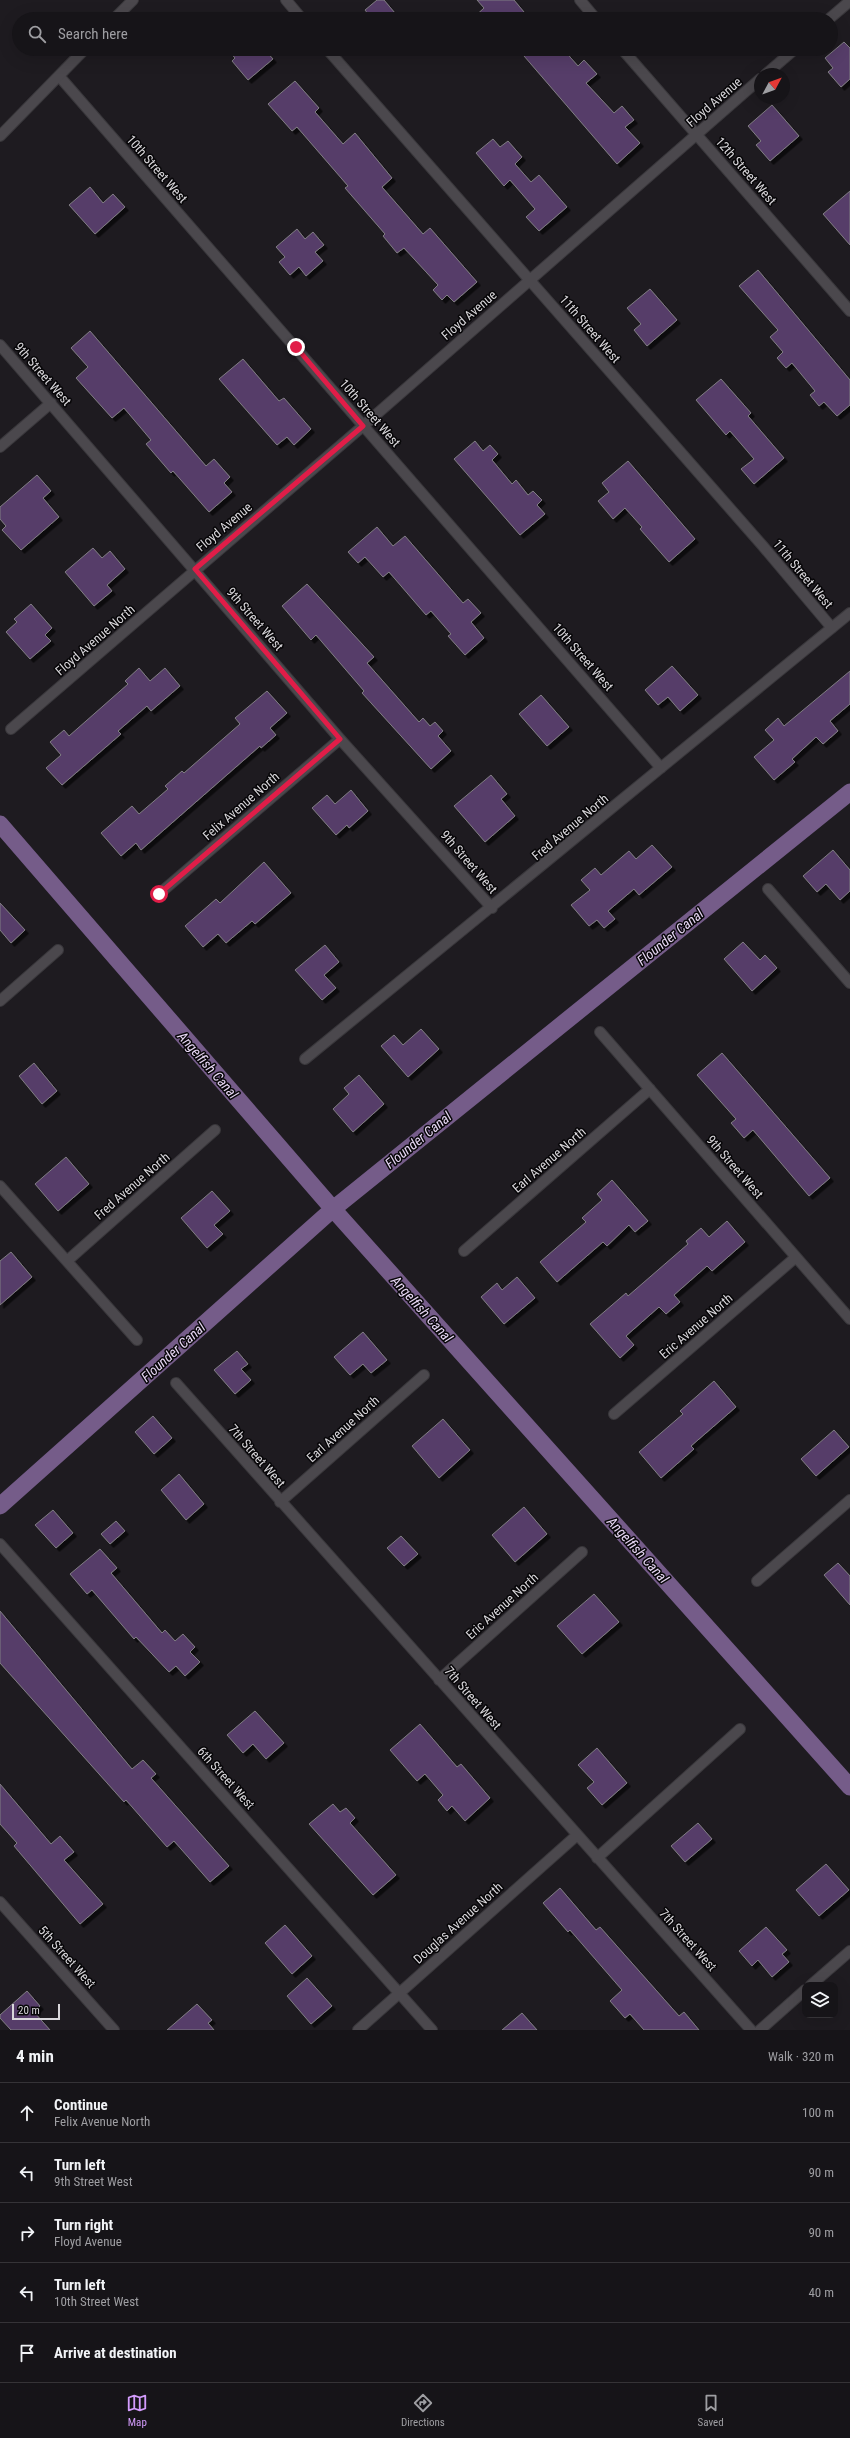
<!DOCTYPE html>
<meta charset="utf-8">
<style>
body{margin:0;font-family:"Roboto Condensed",sans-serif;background:#1f1d21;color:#f1f3f6}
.controls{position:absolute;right:12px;bottom:12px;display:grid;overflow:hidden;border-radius:8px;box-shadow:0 4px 16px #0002}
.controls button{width:36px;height:36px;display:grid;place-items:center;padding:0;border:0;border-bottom:1px solid #353337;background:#161418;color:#f1f3f6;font:20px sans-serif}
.compass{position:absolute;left:754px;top:68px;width:36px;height:36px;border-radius:50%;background:#161418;box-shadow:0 4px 16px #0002;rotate:49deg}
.scale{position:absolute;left:12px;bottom:10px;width:48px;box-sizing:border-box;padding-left:4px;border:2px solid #d9d7db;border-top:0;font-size:11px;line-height:14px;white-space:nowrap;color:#d9d7db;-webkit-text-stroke:3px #070608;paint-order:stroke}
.stop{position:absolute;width:12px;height:12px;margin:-9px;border:3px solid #e11d48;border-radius:50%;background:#fff}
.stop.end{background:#e11d48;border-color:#fff;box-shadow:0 1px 4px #0008}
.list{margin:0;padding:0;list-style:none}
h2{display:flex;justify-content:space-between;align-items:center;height:52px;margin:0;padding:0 16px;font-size:17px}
h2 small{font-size:13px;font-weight:400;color:#9e9ea2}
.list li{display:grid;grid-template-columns:26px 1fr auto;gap:12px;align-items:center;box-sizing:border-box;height:60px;padding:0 16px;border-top:1px solid #353337}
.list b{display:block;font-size:15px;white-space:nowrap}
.list p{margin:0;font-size:13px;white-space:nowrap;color:#9e9ea2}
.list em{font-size:13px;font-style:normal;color:#9e9ea2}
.icon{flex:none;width:22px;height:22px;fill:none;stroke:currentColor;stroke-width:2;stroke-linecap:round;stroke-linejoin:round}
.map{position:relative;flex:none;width:850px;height:2030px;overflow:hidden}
.search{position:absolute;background:#161418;box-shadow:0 4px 16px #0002;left:12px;right:12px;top:12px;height:44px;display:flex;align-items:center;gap:10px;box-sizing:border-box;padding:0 14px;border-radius:22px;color:#9e9ea2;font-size:15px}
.sheet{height:352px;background:#161418}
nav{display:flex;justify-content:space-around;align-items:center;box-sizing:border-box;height:56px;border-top:1px solid #353337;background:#161418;font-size:11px;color:#9e9ea2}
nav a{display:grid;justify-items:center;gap:2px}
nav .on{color:#d39cfc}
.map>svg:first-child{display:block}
</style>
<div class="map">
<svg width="850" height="2030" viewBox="0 0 850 2030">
<defs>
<filter id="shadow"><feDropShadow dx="3.5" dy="3.5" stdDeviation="0" flood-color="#0009"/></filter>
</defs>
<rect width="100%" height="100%" fill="#1e1b20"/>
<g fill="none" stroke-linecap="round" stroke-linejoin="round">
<path stroke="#755c89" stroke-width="17" d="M 0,824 L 333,1209 L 850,1787
M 0,1506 L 333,1209 L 850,792"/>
</g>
<path fill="#573e69" stroke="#807d83" filter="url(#shadow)" d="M 377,0 L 384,0 L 400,19 L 372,19 L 365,10 Z
M 477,0 L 514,0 L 524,12 L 516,19 L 472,19 L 484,8 Z
M 844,42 L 850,48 L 850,79 L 841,87 L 828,72 L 833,68 L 825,58 Z
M 227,49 L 264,49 L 273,59 L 248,80 L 232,61 L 235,58 Z
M 518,49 L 563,49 L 578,66 L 584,60 L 597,74 L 586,83 L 614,113 L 622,106 L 634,120 L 625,127 L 640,143 L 617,164 Z
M 295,81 L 319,108 L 315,112 L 343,144 L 355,133 L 392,178 L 382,187 L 423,234 L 430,228 L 477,282 L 454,302 L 447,295 L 442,300 L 433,290 L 438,285 L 404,248 L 397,253 L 383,236 L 385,234 L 345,188 L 348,186 L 297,127 L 292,131 L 268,104 Z
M 772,105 L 799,136 L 770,161 L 756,145 L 761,141 L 748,126 Z
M 493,139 L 500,147 L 508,141 L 522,157 L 515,164 L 531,182 L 539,175 L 567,207 L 539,231 L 526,217 L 535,209 L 510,180 L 504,186 L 476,153 Z
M 90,187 L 103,203 L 113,194 L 125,207 L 95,234 L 69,205 Z
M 850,191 L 850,245 L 823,214 Z
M 297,229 L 305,239 L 313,232 L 324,245 L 315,252 L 323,261 L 306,276 L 299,267 L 290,275 L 279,262 L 285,257 L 276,247 Z
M 758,270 L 850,380 L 850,405 L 837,416 L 824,402 L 819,406 L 810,395 L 815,391 L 792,363 L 786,368 L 777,358 L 783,352 L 770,337 L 778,330 L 739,286 Z
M 650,289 L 677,320 L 647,346 L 634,330 L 641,324 L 627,308 Z
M 90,331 L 206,466 L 214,459 L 230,477 L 224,483 L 232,492 L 209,512 L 173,471 L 171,473 L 146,444 L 151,440 L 124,408 L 112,418 L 76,378 L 88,367 L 71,348 Z
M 243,359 L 279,401 L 284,398 L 311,429 L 294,445 L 287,437 L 277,445 L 219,379 Z
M 721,379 L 751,413 L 748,416 L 784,458 L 754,484 L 741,469 L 754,459 L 730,431 L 726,435 L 696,400 Z
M 475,441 L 483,451 L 490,445 L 498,454 L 492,460 L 512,484 L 516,480 L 528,495 L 533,491 L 542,500 L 537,505 L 545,514 L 520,535 L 454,459 Z
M 628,461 L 695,539 L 669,562 L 640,529 L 642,527 L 625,508 L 613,519 L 598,501 L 609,492 L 602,483 Z
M 37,475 L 51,491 L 43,498 L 59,517 L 21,550 L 2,530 L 6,526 L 0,519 L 0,507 Z
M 377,527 L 393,546 L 405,536 L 463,603 L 468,599 L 481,613 L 471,622 L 484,638 L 465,655 L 448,636 L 451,634 L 431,611 L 426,615 L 389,572 L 383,577 L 365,557 L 358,563 L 348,552 Z
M 93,548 L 102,558 L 110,551 L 125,569 L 107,585 L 112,591 L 94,606 L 65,572 Z
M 307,584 L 374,657 L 367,663 L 419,722 L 423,718 L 430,726 L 435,722 L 443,731 L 438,736 L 451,751 L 431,769 L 362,693 L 364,691 L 316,635 L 311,640 L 282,606 Z
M 31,604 L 52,628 L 45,635 L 51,641 L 30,659 L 6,632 L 17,622 L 14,619 Z
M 672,666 L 698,695 L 680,711 L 668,697 L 658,705 L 645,690 Z
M 139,668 L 150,681 L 165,668 L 180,686 L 151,711 L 147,706 L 118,731 L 121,734 L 62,785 L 46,768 L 61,755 L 50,742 L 64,730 L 69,736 L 128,684 L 125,681 Z
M 850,671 L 850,704 L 830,721 L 838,731 L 823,744 L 816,737 L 792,759 L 795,762 L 774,780 L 754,757 L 774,740 L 765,730 L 778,718 L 784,726 Z
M 267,691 L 287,713 L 270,728 L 276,735 L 261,748 L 260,746 L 141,850 L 136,843 L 121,856 L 101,833 L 132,806 L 139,814 L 168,789 L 165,786 L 182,771 L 184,773 L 240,724 L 235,718 Z
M 541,695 L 569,727 L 547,746 L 519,714 Z
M 491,775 L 507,794 L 501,799 L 515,816 L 485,842 L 454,806 Z
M 351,790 L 368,811 L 349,828 L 347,825 L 336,835 L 312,808 L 327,795 L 335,804 Z
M 652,845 L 672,867 L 639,895 L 634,889 L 608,911 L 615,919 L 604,928 L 597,920 L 589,926 L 571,905 L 590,890 L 581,880 L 595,868 L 601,875 L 629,851 L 636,859 Z
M 833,850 L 850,870 L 850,891 L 840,900 L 826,884 L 817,892 L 803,876 Z
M 264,862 L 291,893 L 255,924 L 252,921 L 226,943 L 218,934 L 203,947 L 185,926 L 216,899 L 220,903 Z
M 0,903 L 25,930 L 11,943 L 0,930 Z
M 743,942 L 760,960 L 765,955 L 777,968 L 752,991 L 724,959 Z
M 325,945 L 339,962 L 324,975 L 336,988 L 322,1000 L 295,970 Z
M 421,1029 L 439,1049 L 408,1077 L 381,1046 L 394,1035 L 403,1045 Z
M 722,1053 L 830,1178 L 809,1196 L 753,1130 L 744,1138 L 731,1123 L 736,1119 L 697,1075 Z
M 34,1063 L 57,1091 L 42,1104 L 19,1076 Z
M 359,1075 L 384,1104 L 353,1132 L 333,1109 L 349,1094 L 344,1088 Z
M 66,1157 L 89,1184 L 58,1211 L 35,1184 Z
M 612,1180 L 648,1221 L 635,1232 L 629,1225 L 607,1246 L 603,1242 L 557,1282 L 540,1262 L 586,1222 L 582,1218 L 602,1200 L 597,1194 Z
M 212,1191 L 230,1211 L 214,1225 L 223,1234 L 207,1248 L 181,1218 Z
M 727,1221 L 745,1242 L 712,1271 L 707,1266 L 674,1295 L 680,1302 L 666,1314 L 659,1307 L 626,1336 L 634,1345 L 620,1358 L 590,1324 L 626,1293 L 628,1296 L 688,1244 L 686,1241 L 701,1228 L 709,1237 Z
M 11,1252 L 32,1277 L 0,1305 L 0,1261 Z
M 517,1277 L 535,1298 L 504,1324 L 481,1297 L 497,1283 L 502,1290 Z
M 363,1332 L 387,1360 L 371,1373 L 363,1364 L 350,1375 L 334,1357 Z
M 237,1351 L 248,1364 L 241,1369 L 251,1380 L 235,1394 L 214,1370 Z
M 714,1381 L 736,1407 L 691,1446 L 694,1449 L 661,1478 L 639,1452 L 683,1414 L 680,1411 Z
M 153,1416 L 172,1438 L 154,1454 L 135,1432 Z
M 443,1419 L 470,1450 L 439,1478 L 412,1446 Z
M 834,1430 L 849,1447 L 816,1476 L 801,1459 Z
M 179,1474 L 204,1504 L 186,1520 L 161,1490 Z
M 524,1507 L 547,1534 L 515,1562 L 492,1535 Z
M 53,1510 L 73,1533 L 56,1548 L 35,1525 Z
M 116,1521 L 125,1531 L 110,1544 L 101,1534 Z
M 401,1536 L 418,1554 L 404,1566 L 387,1548 Z
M 100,1549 L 117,1568 L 111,1573 L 162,1633 L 165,1630 L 175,1641 L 183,1634 L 195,1647 L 190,1652 L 200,1662 L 185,1676 L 176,1666 L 169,1672 L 136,1637 L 134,1639 L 92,1590 L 87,1594 L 70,1574 Z
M 838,1563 L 850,1576 L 850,1605 L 824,1575 Z
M 594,1594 L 619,1622 L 582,1654 L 557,1626 Z
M 0,1611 L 132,1769 L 143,1760 L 156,1774 L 151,1778 L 229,1866 L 210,1882 L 174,1841 L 167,1847 L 126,1800 L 124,1802 L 0,1663 Z
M 255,1711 L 284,1743 L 266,1759 L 253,1744 L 243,1753 L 227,1735 Z
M 420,1724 L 457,1767 L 461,1764 L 490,1798 L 465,1821 L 452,1806 L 447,1811 L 438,1800 L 443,1795 L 425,1774 L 417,1781 L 390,1750 Z
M 597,1748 L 627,1783 L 602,1805 L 587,1788 L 594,1782 L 578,1765 Z
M 0,1784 L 51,1844 L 60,1836 L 74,1852 L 64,1860 L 103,1904 L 80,1924 L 14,1846 L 17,1843 L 0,1824 Z
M 333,1804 L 340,1812 L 346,1808 L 355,1818 L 350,1823 L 396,1875 L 373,1895 L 309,1824 Z
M 698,1823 L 712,1839 L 685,1862 L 671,1846 Z
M 826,1864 L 849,1890 L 819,1916 L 796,1890 Z
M 560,1888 L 596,1930 L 600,1927 L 679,2016 L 684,2012 L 699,2030 L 644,2030 L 630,2014 L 625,2018 L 610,2001 L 622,1990 L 570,1930 L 568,1932 L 543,1903 Z
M 285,1925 L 312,1956 L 292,1974 L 265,1943 Z
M 766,1927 L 787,1950 L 782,1954 L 789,1962 L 772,1977 L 758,1960 L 752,1966 L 739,1951 Z
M 307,1978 L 332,2006 L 311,2024 L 287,1996 Z
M 27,1991 L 40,2006 L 34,2012 L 50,2030 L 11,2030 L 0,2018 L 0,2015 Z
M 197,2004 L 212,2020 L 208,2023 L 214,2030 L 167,2030 Z
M 522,2013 L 537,2030 L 502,2030 Z"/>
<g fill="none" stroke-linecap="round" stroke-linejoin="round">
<g stroke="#3a383c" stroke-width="12">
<path id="minor" d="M 286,0 L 302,19
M 580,0 L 596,19
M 829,19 L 850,1
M 327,49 L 762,545 L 832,628
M 622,49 L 850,311
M 766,74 L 795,49
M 59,76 L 661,768
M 0,345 L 340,739 L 492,908
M 0,447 L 51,403
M 11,729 L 363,426 L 760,79
M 768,889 L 850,983
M 159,894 L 340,739
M 0,1001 L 58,950
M 600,1032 L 850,1319
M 305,1059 L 850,613
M 0,1186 L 137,1340
M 464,1251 L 650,1089
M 67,1261 L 215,1130
M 176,1383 L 751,2030
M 614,1414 L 796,1257
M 280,1502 L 424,1375
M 0,1544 L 432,2030
M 757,1581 L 850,1500
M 439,1680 L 582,1552
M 597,1858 L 740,1729
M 0,1902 L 114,2030
M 811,1985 L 850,1951
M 358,2030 L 576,1836
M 760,2030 L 805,1990"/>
</g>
<g stroke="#3a383c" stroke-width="12">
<path id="secondary" d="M 114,19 L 133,0
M 0,136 L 85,49"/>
</g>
<use href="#minor" stroke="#4b484d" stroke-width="10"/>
<use href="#secondary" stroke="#4b484d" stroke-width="10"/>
</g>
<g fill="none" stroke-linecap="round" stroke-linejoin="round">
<path stroke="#e11d48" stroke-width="5" d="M 159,894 L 340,739 L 195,569 L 363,426 L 296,347"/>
</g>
<g text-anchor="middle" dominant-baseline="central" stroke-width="3" stroke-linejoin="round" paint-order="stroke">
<g font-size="13" fill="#d9d7db" stroke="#070608">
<text transform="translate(714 102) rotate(-41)">Floyd Avenue</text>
<text transform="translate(157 169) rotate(49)">10th Street West</text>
<text transform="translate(746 171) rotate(49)">12th Street West</text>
<text transform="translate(469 315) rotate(-41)">Floyd Avenue</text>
<text transform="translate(590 329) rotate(49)">11th Street West</text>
<text transform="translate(43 374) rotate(49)">9th Street West</text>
<text transform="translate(370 413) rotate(49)">10th Street West</text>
<text transform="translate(224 527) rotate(-40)">Floyd Avenue</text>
<text transform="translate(803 574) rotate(50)">11th Street West</text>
<text transform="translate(255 619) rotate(49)">9th Street West</text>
<text transform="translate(95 640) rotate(-41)">Floyd Avenue North</text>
<text transform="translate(583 657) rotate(49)">10th Street West</text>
<text transform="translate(241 806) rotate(-41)">Felix Avenue North</text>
<text transform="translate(570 827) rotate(-40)">Fred Avenue North</text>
<text transform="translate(469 862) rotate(49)">9th Street West</text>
<text transform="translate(549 1160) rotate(-41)">Earl Avenue North</text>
<text transform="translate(735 1167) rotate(49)">9th Street West</text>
<text transform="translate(132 1186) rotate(-41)">Fred Avenue North</text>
<text transform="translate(696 1326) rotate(-41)">Eric Avenue North</text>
<text transform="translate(343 1429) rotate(-42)">Earl Avenue North</text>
<text transform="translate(257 1456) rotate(49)">7th Street West</text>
<text transform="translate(502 1606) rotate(-42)">Eric Avenue North</text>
<text transform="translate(473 1698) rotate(49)">7th Street West</text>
<text transform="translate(226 1778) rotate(48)">6th Street West</text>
<text transform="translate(458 1923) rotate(-42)">Douglas Avenue North</text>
<text transform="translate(688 1940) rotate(48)">7th Street West</text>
<text transform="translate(67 1957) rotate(48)">5th Street West</text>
</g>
<g font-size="14" font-style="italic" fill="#e8d8f5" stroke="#070608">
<text transform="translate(670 937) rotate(-39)">Flounder Canal</text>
<text transform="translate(208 1065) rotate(49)">Angelfish Canal</text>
<text transform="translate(418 1140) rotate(-39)">Flounder Canal</text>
<text transform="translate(422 1309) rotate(48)">Angelfish Canal</text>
<text transform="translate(173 1352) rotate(-42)">Flounder Canal</text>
<text transform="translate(638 1550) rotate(48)">Angelfish Canal</text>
</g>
</g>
</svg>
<div class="controls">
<button><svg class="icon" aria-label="layers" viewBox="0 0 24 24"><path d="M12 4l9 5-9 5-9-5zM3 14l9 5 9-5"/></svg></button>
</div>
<svg class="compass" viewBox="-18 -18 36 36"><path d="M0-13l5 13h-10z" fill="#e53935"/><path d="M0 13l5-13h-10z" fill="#9e9ea2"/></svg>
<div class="scale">20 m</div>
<div class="stop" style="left:159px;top:894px"></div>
<div class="stop end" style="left:296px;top:347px"></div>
<div class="search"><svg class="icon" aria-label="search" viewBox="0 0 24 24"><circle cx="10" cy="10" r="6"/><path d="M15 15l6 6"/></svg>Search here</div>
</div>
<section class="sheet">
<h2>4 min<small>Walk · 320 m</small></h2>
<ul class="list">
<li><svg class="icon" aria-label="ahead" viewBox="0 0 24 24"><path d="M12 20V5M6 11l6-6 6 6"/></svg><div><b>Continue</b><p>Felix Avenue North</p></div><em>100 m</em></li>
<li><svg class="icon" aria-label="left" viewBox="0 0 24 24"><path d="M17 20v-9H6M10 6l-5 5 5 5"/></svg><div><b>Turn left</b><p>9th Street West</p></div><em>90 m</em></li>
<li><svg class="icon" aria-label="right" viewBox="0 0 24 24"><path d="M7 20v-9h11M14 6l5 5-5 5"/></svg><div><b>Turn right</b><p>Floyd Avenue</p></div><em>90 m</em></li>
<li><svg class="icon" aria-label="left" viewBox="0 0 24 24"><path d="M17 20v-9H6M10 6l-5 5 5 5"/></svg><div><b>Turn left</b><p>10th Street West</p></div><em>40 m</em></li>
<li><svg class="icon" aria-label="arrive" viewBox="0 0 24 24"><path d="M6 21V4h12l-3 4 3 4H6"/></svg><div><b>Arrive at destination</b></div></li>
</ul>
</section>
<nav>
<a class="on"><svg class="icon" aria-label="map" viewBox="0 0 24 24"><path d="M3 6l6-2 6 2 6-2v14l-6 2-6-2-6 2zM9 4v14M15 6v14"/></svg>Map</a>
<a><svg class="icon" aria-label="directions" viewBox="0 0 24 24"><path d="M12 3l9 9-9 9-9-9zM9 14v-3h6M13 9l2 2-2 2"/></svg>Directions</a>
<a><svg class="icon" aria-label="saved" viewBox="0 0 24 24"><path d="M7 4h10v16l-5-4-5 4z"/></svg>Saved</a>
</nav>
